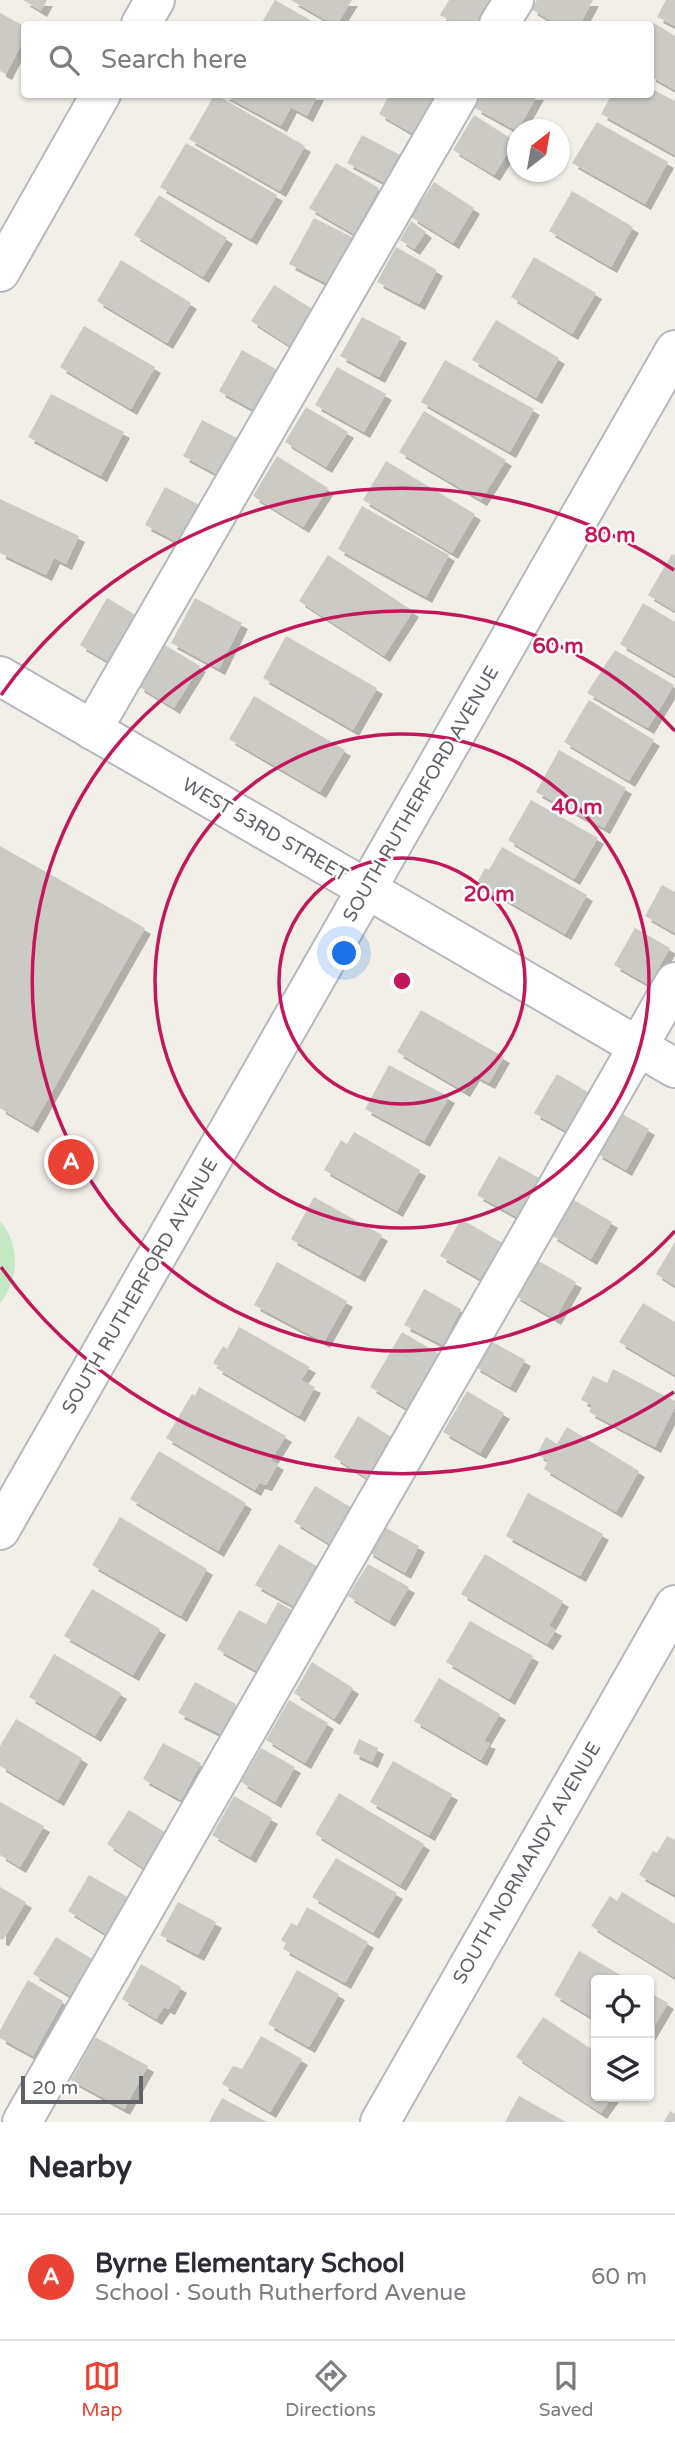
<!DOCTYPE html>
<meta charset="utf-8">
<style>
body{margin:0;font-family:"Varela Round",sans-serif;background:#f2f2f3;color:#2b2b33}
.controls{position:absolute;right:21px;bottom:21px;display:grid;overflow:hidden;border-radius:7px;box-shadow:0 2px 5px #0004}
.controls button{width:63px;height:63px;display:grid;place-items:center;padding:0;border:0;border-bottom:2px solid #e1e1e2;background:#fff;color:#2b2b33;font:35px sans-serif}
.compass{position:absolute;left:507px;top:119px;width:63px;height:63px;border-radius:50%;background:#fff;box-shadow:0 2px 5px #0004;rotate:31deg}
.scale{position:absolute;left:21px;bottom:18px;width:122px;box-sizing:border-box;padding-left:7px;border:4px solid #5f6368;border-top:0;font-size:19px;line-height:24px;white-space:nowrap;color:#5f6368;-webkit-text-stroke:5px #fff;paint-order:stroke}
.you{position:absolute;left:345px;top:954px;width:24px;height:24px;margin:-18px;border:5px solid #fff;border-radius:50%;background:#1a73e8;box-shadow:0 0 0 10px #1a73e833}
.badge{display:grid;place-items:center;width:46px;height:46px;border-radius:50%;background:#ea4335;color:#fff;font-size:23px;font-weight:700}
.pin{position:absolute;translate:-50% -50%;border:4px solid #fff;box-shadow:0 2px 7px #0006}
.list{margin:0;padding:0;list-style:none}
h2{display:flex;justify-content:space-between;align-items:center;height:91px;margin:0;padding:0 28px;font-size:30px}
h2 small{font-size:23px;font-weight:400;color:#7c7c81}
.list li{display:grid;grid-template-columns:46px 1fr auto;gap:21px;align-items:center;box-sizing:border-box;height:126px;padding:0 28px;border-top:2px solid #e1e1e2}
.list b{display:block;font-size:26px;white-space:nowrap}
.list p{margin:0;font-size:23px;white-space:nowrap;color:#7c7c81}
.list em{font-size:23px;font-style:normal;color:#7c7c81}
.icon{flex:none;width:38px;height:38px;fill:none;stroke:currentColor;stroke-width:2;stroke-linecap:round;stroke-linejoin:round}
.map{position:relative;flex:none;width:675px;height:2122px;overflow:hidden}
.search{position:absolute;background:#fff;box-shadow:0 2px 5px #0004;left:21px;right:21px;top:21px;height:77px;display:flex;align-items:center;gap:18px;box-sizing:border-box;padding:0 24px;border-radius:7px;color:#7c7c81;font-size:26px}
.sheet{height:217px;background:#fff}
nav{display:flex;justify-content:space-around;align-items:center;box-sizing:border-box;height:98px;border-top:2px solid #e1e1e2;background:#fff;font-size:19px;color:#7c7c81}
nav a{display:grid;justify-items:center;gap:4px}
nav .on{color:#ea4335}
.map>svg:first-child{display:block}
</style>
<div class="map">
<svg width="675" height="2122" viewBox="0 0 675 2122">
<defs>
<filter id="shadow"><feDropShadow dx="6" dy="6" stdDeviation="0" flood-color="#0004"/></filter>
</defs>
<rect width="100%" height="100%" fill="#f1efe8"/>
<path fill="#c5e8c5" d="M 0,1221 C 20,1244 20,1279 0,1303 Z"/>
<path fill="#cccac5" filter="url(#shadow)" d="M 23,0 L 47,0 L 41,11 Z
M 275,0 L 317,24 L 261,24 Z
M 291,0 L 352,0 L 337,24 L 333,24 Z
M 449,0 L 496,0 L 480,24 L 456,24 L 440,15 Z
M 537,0 L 593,0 L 580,24 L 557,24 L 531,9 Z
M 666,0 L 675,0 L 675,26 L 657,17 Z
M 0,13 L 24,26 L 24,39 L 6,74 L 0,71 Z
M 654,23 L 675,36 L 675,90 L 650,76 L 650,29 Z
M 650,88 L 675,101 L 675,155 L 601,114 L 612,94 L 650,94 Z
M 215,94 L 305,146 L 280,191 L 189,139 Z
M 222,94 L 318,94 L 307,116 L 291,107 L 281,126 Z
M 390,94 L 440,94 L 417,136 L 379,114 Z
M 483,94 L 538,94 L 517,131 L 475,108 Z
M 474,115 L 515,141 L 494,175 L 453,150 Z
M 597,122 L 668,162 L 645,204 L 572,163 Z
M 362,135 L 400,155 L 385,183 L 347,163 Z
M 186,143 L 277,195 L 251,239 L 160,187 Z
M 336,163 L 379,188 L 354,234 L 309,208 Z
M 434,182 L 474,208 L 453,243 L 411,217 Z
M 572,191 L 633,227 L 611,267 L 549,231 Z
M 159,195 L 227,238 L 203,277 L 134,235 Z
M 314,218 L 358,240 L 334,287 L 289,264 Z
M 411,221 L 426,232 L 414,249 L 400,240 Z
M 396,247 L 437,270 L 419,304 L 377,282 Z
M 534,257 L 596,293 L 572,334 L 511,297 Z
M 121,260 L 191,303 L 167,343 L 97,301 Z
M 274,285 L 317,312 L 295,349 L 251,321 Z
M 362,317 L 401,337 L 379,377 L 340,356 Z
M 496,320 L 559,358 L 536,398 L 472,360 Z
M 84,326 L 155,367 L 131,409 L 60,367 Z
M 242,350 L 281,372 L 259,413 L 219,391 Z
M 445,360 L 534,409 L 510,452 L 421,402 Z
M 337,367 L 386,394 L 364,432 L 315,405 Z
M 51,394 L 124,432 L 101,476 L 28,437 Z
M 306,407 L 348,432 L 326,467 L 285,442 Z
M 424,411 L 506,460 L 481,500 L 399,452 Z
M 202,420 L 243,441 L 224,478 L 183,456 Z
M 277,456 L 328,488 L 303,527 L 253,496 Z
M 386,461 L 475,514 L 452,553 L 363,500 Z
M 165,487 L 205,508 L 185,546 L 145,525 Z
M 0,499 L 79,536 L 66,564 L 54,558 L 46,575 L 0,553 Z
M 362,506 L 449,555 L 426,597 L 338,549 Z
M 672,554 L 675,556 L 675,611 L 648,595 Z
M 328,555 L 413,611 L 384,656 L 299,601 Z
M 107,598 L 141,618 L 114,665 L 80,645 Z
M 195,598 L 242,623 L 219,669 L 171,643 Z
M 643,603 L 675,622 L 675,676 L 620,644 Z
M 286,636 L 377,688 L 353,730 L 263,678 Z
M 163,644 L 200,666 L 174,708 L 138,686 Z
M 615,650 L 674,685 L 648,728 L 587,693 Z
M 254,696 L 345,750 L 320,792 L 229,739 Z
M 589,700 L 654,740 L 629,781 L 564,742 Z
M 559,750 L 626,788 L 604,828 L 536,792 Z
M 531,800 L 598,838 L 574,879 L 508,840 Z
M 0,846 L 145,928 L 32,1127 L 0,1108 Z
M 502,847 L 587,895 L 565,934 L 477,883 L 485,868 L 489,870 Z
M 662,885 L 675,892 L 675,933 L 645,916 Z
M 635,928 L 670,948 L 649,985 L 614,965 Z
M 421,1010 L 504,1057 L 489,1083 L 474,1075 L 464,1091 L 397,1052 Z
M 389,1065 L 449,1097 L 424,1141 L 365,1109 Z
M 557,1074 L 591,1094 L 568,1132 L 534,1113 Z
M 619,1112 L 649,1129 L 626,1170 L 596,1153 Z
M 354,1132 L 420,1170 L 397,1211 L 324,1170 L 341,1140 L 347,1144 Z
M 499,1156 L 541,1179 L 519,1218 L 477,1195 Z
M 314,1197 L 382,1235 L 359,1276 L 291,1239 Z
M 572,1199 L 612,1222 L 591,1259 L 551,1235 Z
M 461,1219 L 504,1244 L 482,1280 L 440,1256 Z
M 675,1242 L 675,1286 L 656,1274 Z
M 535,1259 L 576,1282 L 555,1319 L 514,1295 Z
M 277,1262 L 347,1301 L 324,1342 L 254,1305 Z
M 424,1289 L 461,1309 L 443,1345 L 404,1325 Z
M 643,1303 L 675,1322 L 675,1375 L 619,1342 Z
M 239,1327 L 310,1367 L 301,1380 L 315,1387 L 299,1416 L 216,1368 L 218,1366 L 213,1363 L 223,1346 L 227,1349 Z
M 402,1332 L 441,1355 L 409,1410 L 370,1387 Z
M 489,1340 L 525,1360 L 510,1387 L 474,1366 Z
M 613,1369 L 675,1401 L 675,1407 L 655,1447 L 589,1412 L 592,1405 L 581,1400 L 593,1376 L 607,1383 Z
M 199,1387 L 286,1436 L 271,1460 L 278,1464 L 266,1485 L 259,1483 L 255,1490 L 166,1438 L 192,1394 L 195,1396 Z
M 467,1391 L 504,1413 L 480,1453 L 443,1432 Z
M 358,1416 L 393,1438 L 368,1479 L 334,1457 Z
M 567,1427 L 639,1471 L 616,1512 L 544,1469 L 548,1461 L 537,1454 L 546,1437 L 557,1444 Z
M 159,1451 L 246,1503 L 218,1551 L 130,1499 Z
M 315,1486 L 354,1509 L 333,1546 L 294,1522 Z
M 528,1493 L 603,1534 L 580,1576 L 506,1536 Z
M 120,1517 L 207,1569 L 181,1616 L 92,1565 Z
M 381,1525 L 419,1546 L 405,1573 L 367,1551 Z
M 279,1544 L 320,1568 L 297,1608 L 255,1585 Z
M 485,1554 L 563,1601 L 549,1626 L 556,1630 L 547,1644 L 461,1594 Z
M 368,1564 L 409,1587 L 389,1621 L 348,1596 Z
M 92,1589 L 160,1629 L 133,1675 L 64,1636 Z
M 278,1602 L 297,1613 L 284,1636 L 277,1634 L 257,1671 L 217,1649 L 239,1610 L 266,1624 Z
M 470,1621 L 533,1656 L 509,1699 L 446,1662 Z
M 54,1654 L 121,1693 L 95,1736 L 29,1697 Z
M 312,1662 L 353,1688 L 334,1719 L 294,1693 Z
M 439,1678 L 500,1714 L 484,1741 L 490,1743 L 481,1760 L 414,1721 Z
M 195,1682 L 236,1704 L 220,1734 L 178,1713 Z
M 289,1700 L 328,1723 L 305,1763 L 266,1740 Z
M 16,1719 L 82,1758 L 58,1800 L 0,1766 L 0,1746 Z
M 359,1739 L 378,1748 L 372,1762 L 353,1753 Z
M 163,1743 L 201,1763 L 181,1800 L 143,1779 Z
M 261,1748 L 295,1767 L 275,1802 L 241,1782 Z
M 393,1761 L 452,1794 L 429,1835 L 370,1802 Z
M 339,1793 L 424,1844 L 400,1885 L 315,1834 Z
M 234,1796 L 272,1818 L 250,1857 L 212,1835 Z
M 0,1802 L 44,1826 L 20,1867 L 0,1855 Z
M 129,1810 L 168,1834 L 145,1869 L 107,1844 Z
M 667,1836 L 675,1840 L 675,1895 L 639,1875 L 653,1851 L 657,1853 Z
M 336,1858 L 397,1893 L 373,1933 L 312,1897 Z
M 89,1875 L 131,1899 L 109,1936 L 68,1911 Z
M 0,1887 L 26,1902 L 3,1940 L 0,1939 Z
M 622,1892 L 675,1924 L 674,1977 L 591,1926 L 610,1896 L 617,1901 Z
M 178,1902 L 216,1922 L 198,1955 L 160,1935 Z
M 307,1907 L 368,1942 L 345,1983 L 283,1949 L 286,1943 L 281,1940 L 291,1923 L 297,1926 Z
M 56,1937 L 97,1962 L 74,1998 L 33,1974 Z
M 579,1951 L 629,1980 L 596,1980 L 596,2020 L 554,1995 Z
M 141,1964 L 181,1987 L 169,2009 L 164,2007 L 156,2019 L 122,1999 Z
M 297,1970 L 339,1994 L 309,2047 L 268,2024 Z
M 28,1980 L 63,2001 L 33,2056 L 0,2038 L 0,2030 Z
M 649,1992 L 668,2003 L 649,2035 Z
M 543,2017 L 596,2052 L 596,2096 L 613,2096 L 601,2113 L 516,2057 Z
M 261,2036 L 302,2059 L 270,2112 L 222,2084 L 233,2066 L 242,2069 Z
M 95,2037 L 148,2066 L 124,2109 L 71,2080 Z
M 519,2096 L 566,2122 L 505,2122 Z
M 222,2098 L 267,2122 L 209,2122 Z
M 670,2111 L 675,2114 L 675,2122 L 664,2122 Z"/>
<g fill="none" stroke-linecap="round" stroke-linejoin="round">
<g stroke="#b5b8bc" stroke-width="42">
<path id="minor" d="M 141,24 L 155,0
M 499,24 L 514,0
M 0,272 L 101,94
M 0,676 L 675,1068
M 92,730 L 459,94
M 0,1530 L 675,350
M 22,2122 L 675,982
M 380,2122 L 675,1605"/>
</g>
<use href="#minor" stroke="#fff" stroke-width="38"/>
</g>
<g fill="none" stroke="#c2185b" stroke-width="3.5">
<circle cx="402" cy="981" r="123"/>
<circle cx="402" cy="981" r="247"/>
<path d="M675 1231A370 370 0 1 1 675 731"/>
<path d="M674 1392A493 493 0 0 1 1 1267M1 695A493 493 0 0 1 674 570"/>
</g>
<g text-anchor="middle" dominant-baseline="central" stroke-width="5" stroke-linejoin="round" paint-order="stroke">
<g font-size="19" fill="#5f6368" stroke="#fff">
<text transform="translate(421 794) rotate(-60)">SOUTH RUTHERFORD AVENUE</text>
<text transform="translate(265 830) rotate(30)">WEST 53RD STREET</text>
<text transform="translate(140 1286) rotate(-60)">SOUTH RUTHERFORD AVENUE</text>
<text transform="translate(527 1863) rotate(-60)">SOUTH NORMANDY AVENUE</text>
</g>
</g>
<circle cx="402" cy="981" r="10" fill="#c2185b" stroke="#fff" stroke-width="3.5"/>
<g font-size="21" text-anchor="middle" font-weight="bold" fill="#c2185b" stroke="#fff" stroke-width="5" stroke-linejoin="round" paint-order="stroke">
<text x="610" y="542">80 m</text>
<text x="558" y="653">60 m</text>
<text x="577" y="814">40 m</text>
<text x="489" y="901">20 m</text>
</g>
</svg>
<div class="controls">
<button><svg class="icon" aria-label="locate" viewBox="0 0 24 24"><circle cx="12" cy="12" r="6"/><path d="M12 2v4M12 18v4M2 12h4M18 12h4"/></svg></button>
<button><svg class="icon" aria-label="layers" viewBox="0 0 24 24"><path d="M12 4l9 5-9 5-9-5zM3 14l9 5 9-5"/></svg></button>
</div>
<svg class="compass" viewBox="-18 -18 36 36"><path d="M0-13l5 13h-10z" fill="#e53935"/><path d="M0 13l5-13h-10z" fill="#7c7c81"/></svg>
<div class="scale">20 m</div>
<div class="you"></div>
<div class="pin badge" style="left:71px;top:1162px">A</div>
<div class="search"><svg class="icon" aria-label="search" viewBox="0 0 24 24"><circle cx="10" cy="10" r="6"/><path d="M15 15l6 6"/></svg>Search here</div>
</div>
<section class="sheet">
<h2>Nearby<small></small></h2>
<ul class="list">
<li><span class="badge">A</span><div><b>Byrne Elementary School</b><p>School · South Rutherford Avenue</p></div><em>60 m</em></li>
</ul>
</section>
<nav>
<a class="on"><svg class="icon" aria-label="map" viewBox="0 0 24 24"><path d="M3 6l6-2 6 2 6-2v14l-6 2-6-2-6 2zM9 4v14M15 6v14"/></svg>Map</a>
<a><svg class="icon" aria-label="directions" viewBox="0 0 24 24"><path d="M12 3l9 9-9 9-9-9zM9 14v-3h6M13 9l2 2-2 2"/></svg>Directions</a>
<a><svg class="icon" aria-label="saved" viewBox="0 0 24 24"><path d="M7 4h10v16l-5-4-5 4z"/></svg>Saved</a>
</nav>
